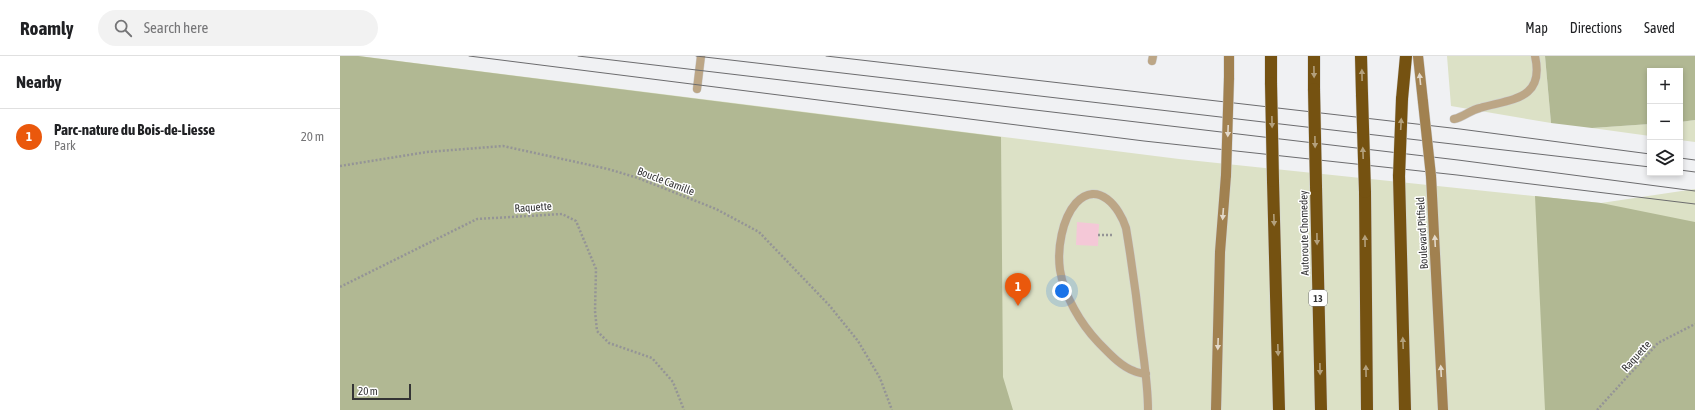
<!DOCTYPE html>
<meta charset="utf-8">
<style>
body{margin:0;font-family:"Asap Condensed",sans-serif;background:#f2f2f2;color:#202124}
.controls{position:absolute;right:12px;top:12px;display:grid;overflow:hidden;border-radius:0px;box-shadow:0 2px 6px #0003}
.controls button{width:36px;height:36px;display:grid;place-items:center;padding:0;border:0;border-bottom:1px solid #e0e0e0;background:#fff;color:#202124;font:20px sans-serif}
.scale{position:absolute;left:12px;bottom:10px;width:59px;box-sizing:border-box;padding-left:4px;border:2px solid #343435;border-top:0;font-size:11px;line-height:14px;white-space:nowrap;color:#343435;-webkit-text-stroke:3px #fff;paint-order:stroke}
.you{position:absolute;left:722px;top:235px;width:14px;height:14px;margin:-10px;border:3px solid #fff;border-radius:50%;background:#1a73e8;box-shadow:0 0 0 6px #1a73e833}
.badge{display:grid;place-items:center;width:26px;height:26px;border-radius:50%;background:#ea580c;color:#fff;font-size:13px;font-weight:700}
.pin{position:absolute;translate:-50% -33px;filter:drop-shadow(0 1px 2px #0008)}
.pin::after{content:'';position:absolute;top:21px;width:14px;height:12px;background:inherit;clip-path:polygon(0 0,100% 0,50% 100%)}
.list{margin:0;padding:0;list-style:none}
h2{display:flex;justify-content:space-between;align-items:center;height:52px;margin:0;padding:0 16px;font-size:17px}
h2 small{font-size:13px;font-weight:400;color:#757577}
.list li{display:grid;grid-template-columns:26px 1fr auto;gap:12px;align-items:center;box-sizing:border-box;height:56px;padding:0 16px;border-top:1px solid #e0e0e0}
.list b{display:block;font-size:15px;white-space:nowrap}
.list p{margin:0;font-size:13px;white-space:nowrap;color:#757577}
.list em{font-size:13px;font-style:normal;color:#757577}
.icon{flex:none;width:22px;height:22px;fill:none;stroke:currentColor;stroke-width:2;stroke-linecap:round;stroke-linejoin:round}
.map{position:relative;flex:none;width:1355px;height:354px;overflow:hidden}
header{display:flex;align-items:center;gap:24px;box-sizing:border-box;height:56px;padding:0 20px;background:#fff;border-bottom:1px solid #e0e0e0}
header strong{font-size:19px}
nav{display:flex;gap:22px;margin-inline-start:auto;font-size:14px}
.search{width:280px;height:36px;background:#f2f2f2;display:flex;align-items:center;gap:10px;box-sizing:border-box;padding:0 14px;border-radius:22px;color:#757577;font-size:15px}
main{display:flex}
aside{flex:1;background:#fff}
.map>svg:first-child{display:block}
</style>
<header>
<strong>Roamly</strong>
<div class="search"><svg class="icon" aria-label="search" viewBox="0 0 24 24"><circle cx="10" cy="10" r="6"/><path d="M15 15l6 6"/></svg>Search here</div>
<nav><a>Map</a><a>Directions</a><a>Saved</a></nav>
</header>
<main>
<aside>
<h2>Nearby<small></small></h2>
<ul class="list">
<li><span class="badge">1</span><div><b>Parc-nature du Bois-de-Liesse</b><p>Park</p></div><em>20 m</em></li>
</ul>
</aside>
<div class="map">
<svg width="1355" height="354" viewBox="0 0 1355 354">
<rect width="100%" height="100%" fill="#f0f1f3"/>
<path fill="#dce1c6" d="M 0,0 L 19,0 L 839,103 L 1261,147 L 1355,133 L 1355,354 L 0,354 Z
M 1107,0 L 1205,0 L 1211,67 L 1111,50 Z
M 1355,64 L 1355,86 L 1340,84 L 1340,66 Z
M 1310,68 L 1310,80 L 1252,72 Z"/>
<path fill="#b1b893" d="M 0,0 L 18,0 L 661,81 L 663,321 L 673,354 L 0,354 Z
M 1205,0 L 1355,0 L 1355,64 L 1340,66 L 1340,15 L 1310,15 L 1310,68 L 1252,72 L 1211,67 Z
M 1195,140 L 1261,147 L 1355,166 L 1355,354 L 1205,354 Z"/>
<path fill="#f4c8d7" d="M 737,166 L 759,168 L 758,190 L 736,189 Z"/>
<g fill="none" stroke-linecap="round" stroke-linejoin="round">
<g stroke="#cecfd1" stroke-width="9">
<path id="service" d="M 812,5 L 813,0
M 357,33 L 361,0
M 1114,63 C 1124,61 1130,54 1140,52 C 1171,43 1205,44 1195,0
M 806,318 C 802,317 797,317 794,315 C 780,310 768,296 758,286 C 741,268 724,240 720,214 C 717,193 722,163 736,147 C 758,123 780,152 786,172 C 792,208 797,245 801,281 C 804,305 808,329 808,354"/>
</g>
<g stroke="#cecfd1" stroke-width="11">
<path id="secondary" d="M 1078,0 L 1083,46
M 889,22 L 889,0
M 1091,120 L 1103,354
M 876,354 L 880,196 L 886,119"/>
</g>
<g stroke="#cecfd1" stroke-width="13">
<path id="motorway" d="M 931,0 L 931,27
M 974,0 L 974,33
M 1021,0 L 1022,39
M 1062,43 L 1066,0
M 1059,120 L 1065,354
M 933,125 L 939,354
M 976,130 L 981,354
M 1025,136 L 1027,354"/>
</g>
<path stroke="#949496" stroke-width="2.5" stroke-dasharray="2 2" stroke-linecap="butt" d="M 0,110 L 87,96 L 163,90 L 268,113 L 298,122 L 376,153 L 419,176 L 489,249 L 518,285 L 540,322 L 552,354
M 758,179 L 774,179
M 0,231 L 137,163 L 222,158 L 236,165 L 256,213 L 255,255 L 257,275 L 269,287 L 312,302 L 333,326 L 344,354
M 1257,354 L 1318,287 L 1355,268"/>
<use href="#service" stroke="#bca686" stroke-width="8"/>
<use href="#secondary" stroke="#a18150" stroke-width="10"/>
<use href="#motorway" stroke="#755211" stroke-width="12"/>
<path stroke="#6c6c6e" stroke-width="1" d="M 129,0 L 804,85 L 1117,119 L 1355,148
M 238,0 L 1118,104 L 1355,135
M 356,0 L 1310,111
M 486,0 L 1120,73 L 1310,98
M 1340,102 L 1355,104
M 1340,114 L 1355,116"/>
<g stroke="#cecfd1" stroke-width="11" stroke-linecap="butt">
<path id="secondary-bridge" d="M 1083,46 L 1091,120
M 886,119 L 889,22"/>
</g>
<g stroke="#cecfd1" stroke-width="13" stroke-linecap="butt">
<path id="motorway-bridge" d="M 931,27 L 933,125
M 974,33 L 976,130
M 1022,39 L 1025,136
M 1059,120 L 1062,43"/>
</g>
<use href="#secondary-bridge" stroke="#a18150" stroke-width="10"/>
<use href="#motorway-bridge" stroke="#755211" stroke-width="12"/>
</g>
<defs><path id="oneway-solid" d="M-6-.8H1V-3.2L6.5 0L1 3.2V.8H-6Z"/></defs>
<g fill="#b3a07c">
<use href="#oneway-solid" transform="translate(974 16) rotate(89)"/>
<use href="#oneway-solid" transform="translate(1022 19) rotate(-91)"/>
<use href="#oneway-solid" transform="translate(932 66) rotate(89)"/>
<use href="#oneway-solid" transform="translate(1061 68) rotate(-87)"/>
<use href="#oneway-solid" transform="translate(975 86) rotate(89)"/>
<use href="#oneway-solid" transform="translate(1023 97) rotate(-92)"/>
<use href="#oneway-solid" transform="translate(934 164) rotate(88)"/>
<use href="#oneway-solid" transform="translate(977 183) rotate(89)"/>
<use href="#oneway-solid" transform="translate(1025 185) rotate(-91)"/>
<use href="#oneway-solid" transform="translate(1063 287) rotate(-92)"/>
<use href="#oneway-solid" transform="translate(938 294) rotate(88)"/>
<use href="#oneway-solid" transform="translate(980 313) rotate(89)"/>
<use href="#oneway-solid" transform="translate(1026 315) rotate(-91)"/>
</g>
<g fill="#e3d9ca">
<use href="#oneway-solid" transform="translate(1080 23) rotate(-96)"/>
<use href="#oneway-solid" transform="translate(888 75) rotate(92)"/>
<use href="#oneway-solid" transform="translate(883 158) rotate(94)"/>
<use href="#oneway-solid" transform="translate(1095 185) rotate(-93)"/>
<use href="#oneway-solid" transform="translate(878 288) rotate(92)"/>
<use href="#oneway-solid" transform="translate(1101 315) rotate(-93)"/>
</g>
<g text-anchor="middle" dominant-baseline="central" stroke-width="3" stroke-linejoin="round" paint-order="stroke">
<rect fill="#fff" stroke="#717172" stroke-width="1" x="969" y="234" width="18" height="16" rx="3"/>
<g font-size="10" font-weight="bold" fill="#343435">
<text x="978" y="242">13</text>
</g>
<g font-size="11" fill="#343435" stroke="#fff">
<text transform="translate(326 125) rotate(21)">Boucle Camille</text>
<text transform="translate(193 151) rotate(-4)">Raquette</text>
<text transform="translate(964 177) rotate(-91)">Autoroute Chomedey</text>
<text transform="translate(1082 177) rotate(-93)">Boulevard Pitfield</text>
<text transform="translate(1296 300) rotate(-48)">Raquette</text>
</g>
</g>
</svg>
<div class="controls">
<button>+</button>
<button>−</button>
<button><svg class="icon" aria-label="layers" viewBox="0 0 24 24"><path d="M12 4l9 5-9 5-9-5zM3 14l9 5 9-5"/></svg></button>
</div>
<div class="scale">20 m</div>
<div class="you"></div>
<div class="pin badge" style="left:678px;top:250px">1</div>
</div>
</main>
